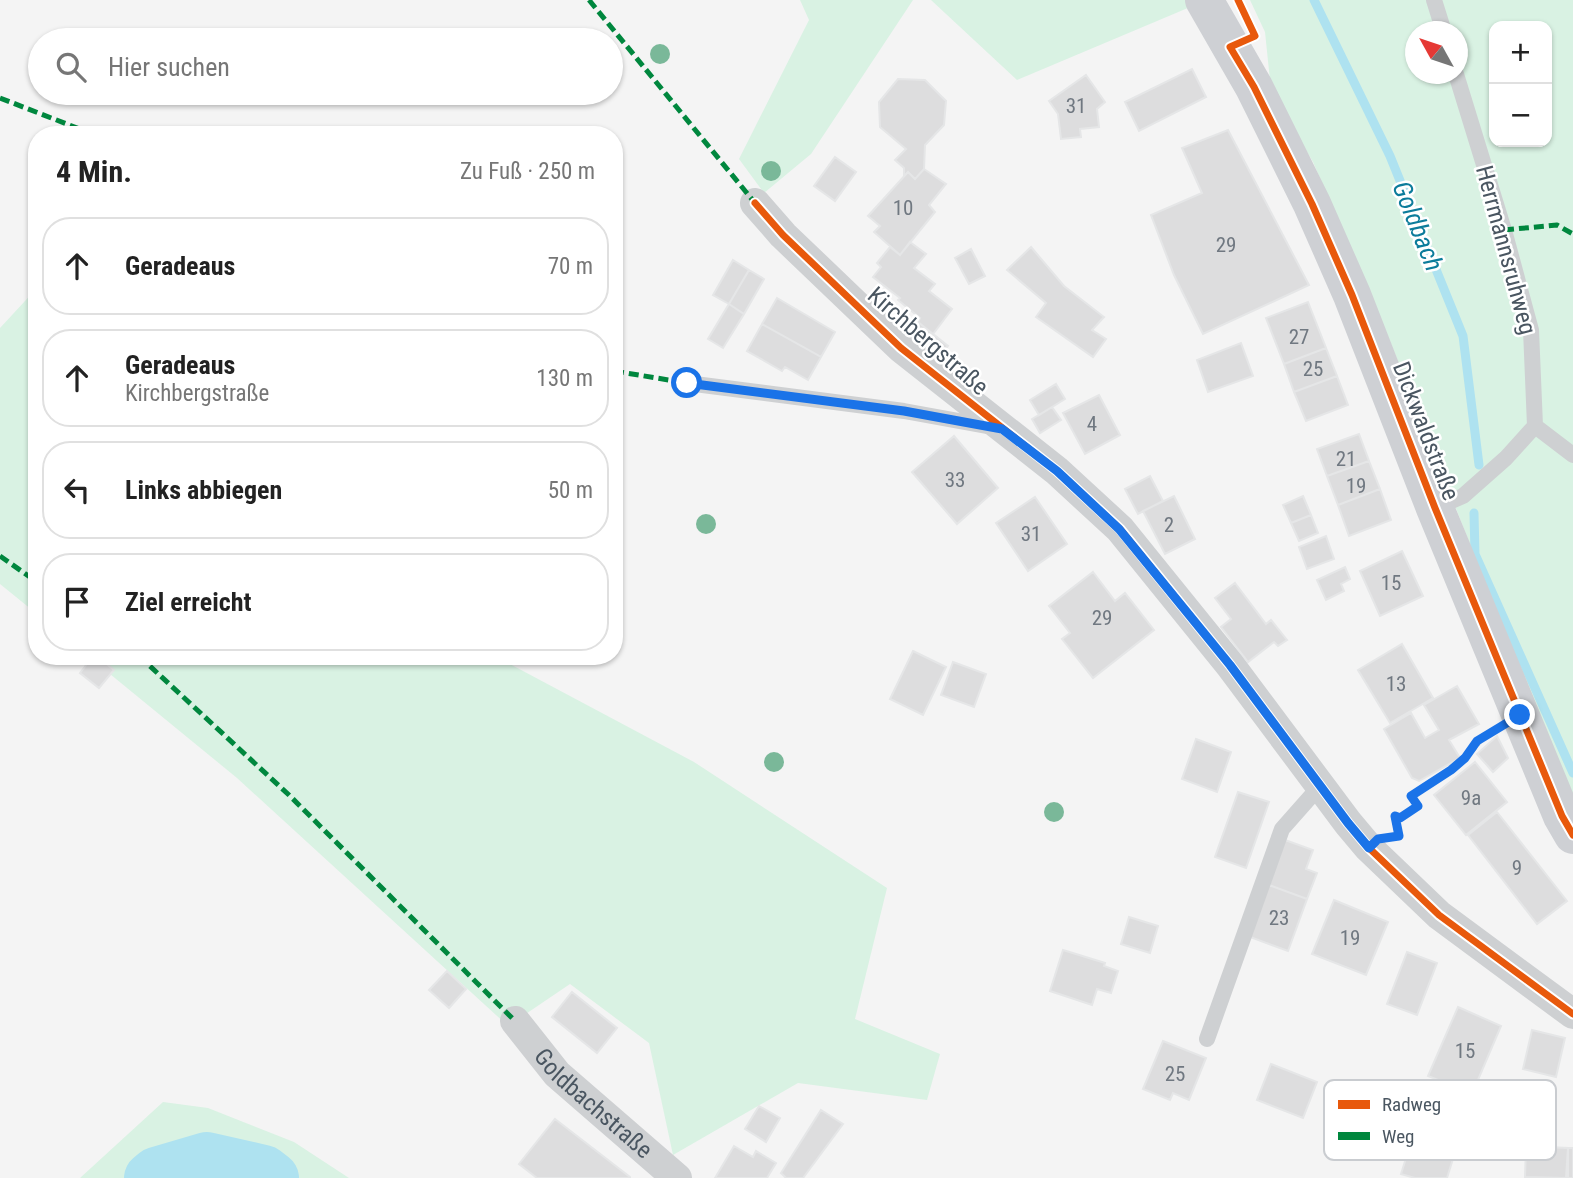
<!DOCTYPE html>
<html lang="de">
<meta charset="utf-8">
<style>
body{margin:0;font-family:"Roboto Condensed",sans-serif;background:#f6f6f6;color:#222}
.controls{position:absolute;right:21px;top:21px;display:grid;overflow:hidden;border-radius:14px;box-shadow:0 2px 5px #0004}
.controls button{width:63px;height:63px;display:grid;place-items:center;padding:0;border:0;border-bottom:2px solid #e0e0e0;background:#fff;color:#222;font:35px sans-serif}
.compass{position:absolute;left:1405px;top:21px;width:63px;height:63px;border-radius:50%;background:#fff;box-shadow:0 2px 5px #0004;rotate:310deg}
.stop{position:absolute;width:21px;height:21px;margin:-16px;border:5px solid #1a73e8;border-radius:50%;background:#fff}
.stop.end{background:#1a73e8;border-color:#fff;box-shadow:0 2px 7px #0008}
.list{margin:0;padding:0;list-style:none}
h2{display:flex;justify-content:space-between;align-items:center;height:91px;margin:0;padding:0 28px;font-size:30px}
h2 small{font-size:23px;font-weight:400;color:#767676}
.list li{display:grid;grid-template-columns:46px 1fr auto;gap:21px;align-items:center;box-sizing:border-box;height:98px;margin:0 14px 14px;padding:0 14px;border:2px solid #e0e0e0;border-radius:28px}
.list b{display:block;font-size:26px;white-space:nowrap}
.list p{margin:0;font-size:23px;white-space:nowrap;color:#767676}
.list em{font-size:23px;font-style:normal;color:#767676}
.icon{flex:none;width:38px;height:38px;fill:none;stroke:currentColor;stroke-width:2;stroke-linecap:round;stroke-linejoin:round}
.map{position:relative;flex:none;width:1573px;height:1178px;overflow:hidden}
.search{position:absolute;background:#fff;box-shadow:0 2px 5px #0004;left:28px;top:28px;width:595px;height:77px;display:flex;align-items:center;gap:18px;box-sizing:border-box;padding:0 24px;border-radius:38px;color:#767676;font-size:26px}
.panel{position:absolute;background:#fff;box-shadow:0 2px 5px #0004;left:28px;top:126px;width:595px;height:539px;border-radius:28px}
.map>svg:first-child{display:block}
</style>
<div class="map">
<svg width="1573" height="1178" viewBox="0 0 1573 1178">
<rect width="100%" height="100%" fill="#f4f4f4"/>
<path fill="#d9f2e3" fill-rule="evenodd" d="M 800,0 L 913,0 L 811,154 L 764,193 L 739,159 L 809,20 Z
M 931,0 L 1192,0 L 1195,5 L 1017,80 Z
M 1250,0 L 1573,0 L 1573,799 L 1537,714 L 1388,336 L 1313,162 L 1271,90 L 1265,32 ZM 1494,26 L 1547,26 L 1547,142 L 1494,142 ZM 1416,32 L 1458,32 L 1458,74 L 1416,74 Z
M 37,288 L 37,614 L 0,584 L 0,328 Z
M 88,656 L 495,656 L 694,762 L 887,888 L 855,1019 L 940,1054 L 927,1100 L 798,1083 L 673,1155 L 649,1043 L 570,984 L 508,1026 L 237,778 Z
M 163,1102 L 208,1108 L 294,1142 L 349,1178 L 80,1178 Z"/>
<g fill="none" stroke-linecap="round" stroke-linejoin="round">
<path stroke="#aee2f0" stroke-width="9" d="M 1314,0 L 1390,156 L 1463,336 L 1479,465
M 1474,513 L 1475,554 L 1573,773"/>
<path stroke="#aee2f0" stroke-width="52" d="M 150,1178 L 156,1173 L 207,1158 L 264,1171 L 273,1178"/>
</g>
<path fill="#ddddde" stroke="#e5e6e7" stroke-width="2" d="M 1192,69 L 1206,97 L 1139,131 L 1125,102 Z
M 1086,75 L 1105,102 L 1097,109 L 1099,127 L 1080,129 L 1081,137 L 1061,139 L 1058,114 L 1049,101 Z
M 898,79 L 925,80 L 946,101 L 944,125 L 925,145 L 924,169 L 915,179 L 908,172 L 904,176 L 904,168 L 895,160 L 906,149 L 880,127 L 879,102 Z
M 1228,130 L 1309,285 L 1203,334 L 1174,275 L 1151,215 L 1202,193 L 1182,148 Z
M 835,157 L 856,172 L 835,201 L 814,186 Z
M 924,169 L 946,184 L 929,205 L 935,212 L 900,255 L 874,232 L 880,226 L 868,216 L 908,172 L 915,179 Z
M 910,242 L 926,254 L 914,268 L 935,284 L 929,291 L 952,309 L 933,334 L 918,322 L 920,318 L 898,300 L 900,298 L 873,277 L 881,267 L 877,263 L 890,247 L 900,255 Z
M 1031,247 L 1064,286 L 1104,317 L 1092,330 L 1106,339 L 1093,357 L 1036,317 L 1046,303 L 1007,270 Z
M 971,249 L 985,276 L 969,284 L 955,258 Z
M 733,260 L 749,270 L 729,304 L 713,295 Z
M 749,270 L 764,279 L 744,314 L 729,304 Z
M 777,298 L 835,332 L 821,357 L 762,324 Z
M 1308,302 L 1326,348 L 1284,364 L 1266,318 Z
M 729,304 L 744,314 L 723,348 L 708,339 Z
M 918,322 L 948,346 L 937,359 L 907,335 Z
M 762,324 L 821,357 L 808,380 L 785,367 L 782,371 L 747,351 Z
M 1241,343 L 1253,376 L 1208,392 L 1197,360 Z
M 1326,348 L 1337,376 L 1294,392 L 1284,364 Z
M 1337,376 L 1348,405 L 1306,421 L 1294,392 Z
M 1056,384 L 1065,399 L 1039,415 L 1030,400 Z
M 1099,395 L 1120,435 L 1085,454 L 1063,413 Z
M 1052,407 L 1061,420 L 1040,433 L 1032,419 Z
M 1359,434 L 1369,461 L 1327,476 L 1317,449 Z
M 954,436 L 998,488 L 957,524 L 912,472 Z
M 1369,461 L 1380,489 L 1338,505 L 1327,476 Z
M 1150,476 L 1163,501 L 1138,514 L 1125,489 Z
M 1380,489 L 1391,520 L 1349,536 L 1338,505 Z
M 1174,496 L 1195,539 L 1165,554 L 1143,511 Z
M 1303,496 L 1311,515 L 1291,523 L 1283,505 Z
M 1035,497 L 1067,544 L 1028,571 L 996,523 Z
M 1311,515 L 1318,533 L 1299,541 L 1291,523 Z
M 1326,536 L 1334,559 L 1307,569 L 1299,547 Z
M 1402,551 L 1423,596 L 1380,616 L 1360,571 Z
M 1345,567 L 1350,579 L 1341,584 L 1344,591 L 1326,600 L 1317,580 Z
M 1093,572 L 1115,601 L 1125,593 L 1154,630 L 1093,678 L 1062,639 L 1070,633 L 1049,606 Z
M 1235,583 L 1266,624 L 1271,620 L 1287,640 L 1278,646 L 1274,642 L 1248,662 L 1221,627 L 1231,619 L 1215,598 Z
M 1402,644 L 1433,698 L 1390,723 L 1358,670 Z
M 913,651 L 946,667 L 923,715 L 890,699 Z
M 93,656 L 97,656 L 114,670 L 99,688 L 80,673 Z
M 953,662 L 986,674 L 974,707 L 941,695 Z
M 1457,686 L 1479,724 L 1449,740 L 1460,758 L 1419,781 L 1412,778 L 1384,729 L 1411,713 L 1425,738 L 1439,730 L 1424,705 Z
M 1497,736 L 1508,758 L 1493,772 L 1477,754 Z
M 1196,739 L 1231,752 L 1217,792 L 1182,779 Z
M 1475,762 L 1507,802 L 1466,835 L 1434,795 Z
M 1238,792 L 1269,802 L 1246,868 L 1215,857 Z
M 1497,812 L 1567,901 L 1537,924 L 1468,835 Z
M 1285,840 L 1313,850 L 1306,869 L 1317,873 L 1307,899 L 1269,885 Z
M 1269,885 L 1307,899 L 1288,951 L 1250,937 Z
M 1334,900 L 1388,922 L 1366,975 L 1312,954 Z
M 1129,917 L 1158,926 L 1150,953 L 1121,944 Z
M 1063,950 L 1105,963 L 1104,966 L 1118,971 L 1111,993 L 1097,989 L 1092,1005 L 1050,991 Z
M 1407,952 L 1437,963 L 1417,1015 L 1387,1004 Z
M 447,971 L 466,989 L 449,1008 L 429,990 Z
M 572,992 L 617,1028 L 597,1053 L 552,1017 Z
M 1458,1007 L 1501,1026 L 1472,1094 L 1428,1076 Z
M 1532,1030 L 1565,1038 L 1556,1077 L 1523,1069 Z
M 1163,1041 L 1206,1058 L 1189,1100 L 1173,1093 L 1170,1100 L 1143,1089 Z
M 1271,1064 L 1317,1082 L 1303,1118 L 1257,1100 Z
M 759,1106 L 780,1118 L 766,1142 L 745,1129 Z
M 821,1110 L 843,1124 L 803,1178 L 786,1178 L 781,1173 Z
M 1419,1117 L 1462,1130 L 1447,1178 L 1415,1178 L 1401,1174 Z
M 555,1119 L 630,1177 L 630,1178 L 537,1178 L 519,1164 Z
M 734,1146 L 753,1157 L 756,1151 L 776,1163 L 767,1178 L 715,1178 Z
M 1526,1146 L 1568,1148 L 1566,1178 L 1525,1177 Z
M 1568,1148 L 1573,1148 L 1573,1178 L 1568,1178 Z"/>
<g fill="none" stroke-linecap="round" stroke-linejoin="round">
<path stroke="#bcc7c4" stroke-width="4.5" stroke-dasharray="5 3.5" stroke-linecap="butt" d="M 1398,836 L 1399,831 L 1395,816 L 1400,818 L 1418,806 L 1411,796 C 1429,784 1450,773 1466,758 C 1478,746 1476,742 1493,732"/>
<path stroke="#ced0d2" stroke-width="16" d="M 1434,0 L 1444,32
M 687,383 L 904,411 L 992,427
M 1535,426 L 1573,455
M 1435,508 L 1463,496 L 1506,458 L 1535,426 L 1531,330 L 1504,230 L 1456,74
M 1207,1039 L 1282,829 L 1320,786"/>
<g stroke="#ced0d2" stroke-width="30">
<path d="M 755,203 L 783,235 L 901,348 L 1057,471 L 1120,529 L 1230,665 L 1348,823 L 1369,848 L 1439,915 L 1573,1014"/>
<path id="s1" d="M 515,1021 L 557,1074 L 677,1178"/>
</g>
<path stroke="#ced0d4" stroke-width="38" d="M 1204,0 L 1254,87 L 1312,204 L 1352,295 L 1435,508 L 1562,816 L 1573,835"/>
<path stroke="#00873e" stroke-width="5" stroke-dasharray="10 5" stroke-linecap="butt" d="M 589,0 L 755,203
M 0,98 L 95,135
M 1504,230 L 1557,225 L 1573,234
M 614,371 L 687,383
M 0,556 L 37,582
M 139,656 L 289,795 L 515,1021"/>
<g stroke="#fff" stroke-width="11">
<path id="cycleway" d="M 1238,0 L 1255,36 L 1230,47 L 1254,87 L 1312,204 L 1352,295 L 1435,508 L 1562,816 L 1573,835
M 755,203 L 783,235 L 901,348 L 1057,471 L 1120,529 L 1230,665 L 1348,823 L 1369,848 L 1439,915 L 1573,1014"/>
</g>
<use href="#cycleway" stroke="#e8590c" stroke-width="7"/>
</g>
<g fill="#7ab899">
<circle cx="660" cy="54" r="10"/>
<circle cx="771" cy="171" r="10"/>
<circle cx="706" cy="524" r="10"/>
<circle cx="774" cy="762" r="10"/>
<circle cx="1054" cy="812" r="10"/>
</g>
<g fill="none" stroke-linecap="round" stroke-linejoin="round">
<path stroke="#1a73e8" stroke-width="9" d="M 687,383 L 904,411 L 1002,429 L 1057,471 L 1119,529 L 1230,665 L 1348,823 L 1369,848 L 1378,839 L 1399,836 L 1395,816 L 1400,818 L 1418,806 L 1411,796 L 1451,770 L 1465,758 L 1477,741 L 1520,715"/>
</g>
<g text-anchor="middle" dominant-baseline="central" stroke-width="5" stroke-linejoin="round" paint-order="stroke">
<g font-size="21" fill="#707881">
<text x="1076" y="106">31</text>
<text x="903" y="208">10</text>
<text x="1226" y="245">29</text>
<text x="1299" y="337">27</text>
<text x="1313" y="369">25</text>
<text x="1092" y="424">4</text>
<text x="1346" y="459">21</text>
<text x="955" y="480">33</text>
<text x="1356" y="486">19</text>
<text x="1169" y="525">2</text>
<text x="1031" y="534">31</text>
<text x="1391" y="583">15</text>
<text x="1102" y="618">29</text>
<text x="1396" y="684">13</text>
<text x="1471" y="798">9a</text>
<text x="1517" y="868">9</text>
<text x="1279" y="918">23</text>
<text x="1350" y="938">19</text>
<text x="1465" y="1051">15</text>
<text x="1175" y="1074">25</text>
</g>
<g font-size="24" fill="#4a5661" stroke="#fff">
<text transform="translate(1506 250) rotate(75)">Herrmannsruhweg</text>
<text transform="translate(928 341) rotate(41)">Kirchbergstraße</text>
<text transform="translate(1426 431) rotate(69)">Dickwaldstraße</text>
<text stroke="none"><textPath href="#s1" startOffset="114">Goldbachstraße</textPath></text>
</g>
<g font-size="26" font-style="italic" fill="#0c7c9b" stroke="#fff">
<text transform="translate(1418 226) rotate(68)">Goldbach</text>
</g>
</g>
<rect x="1324" y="1080" width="232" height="80" rx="10" fill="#fff" stroke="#c9ccd0" stroke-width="2"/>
<rect x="1338" y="1100" width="32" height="9" fill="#e8590c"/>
<rect x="1338" y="1132" width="32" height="8" fill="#00873e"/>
<g font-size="19" fill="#4a5661">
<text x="1382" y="1111">Radweg</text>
<text x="1382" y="1143">Weg</text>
</g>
</svg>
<div class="controls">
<button>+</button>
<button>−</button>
</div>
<svg class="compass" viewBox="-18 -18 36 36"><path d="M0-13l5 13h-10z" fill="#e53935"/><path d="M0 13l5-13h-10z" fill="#767676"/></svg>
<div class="stop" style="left:687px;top:383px"></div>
<div class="stop end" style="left:1520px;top:715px"></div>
<div class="search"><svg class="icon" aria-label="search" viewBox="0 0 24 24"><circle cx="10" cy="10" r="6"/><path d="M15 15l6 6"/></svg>Hier suchen</div>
<section class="panel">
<h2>4 Min.<small>Zu Fuß · 250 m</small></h2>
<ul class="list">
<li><svg class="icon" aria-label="ahead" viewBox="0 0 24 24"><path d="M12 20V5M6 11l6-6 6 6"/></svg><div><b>Geradeaus</b></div><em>70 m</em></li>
<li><svg class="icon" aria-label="ahead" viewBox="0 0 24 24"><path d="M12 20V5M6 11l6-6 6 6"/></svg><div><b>Geradeaus</b><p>Kirchbergstraße</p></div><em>130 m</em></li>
<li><svg class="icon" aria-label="left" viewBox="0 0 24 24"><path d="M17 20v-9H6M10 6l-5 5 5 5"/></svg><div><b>Links abbiegen</b></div><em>50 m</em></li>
<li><svg class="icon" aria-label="arrive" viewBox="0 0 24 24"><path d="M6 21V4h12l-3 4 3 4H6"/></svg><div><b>Ziel erreicht</b></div></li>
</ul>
</section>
</div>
